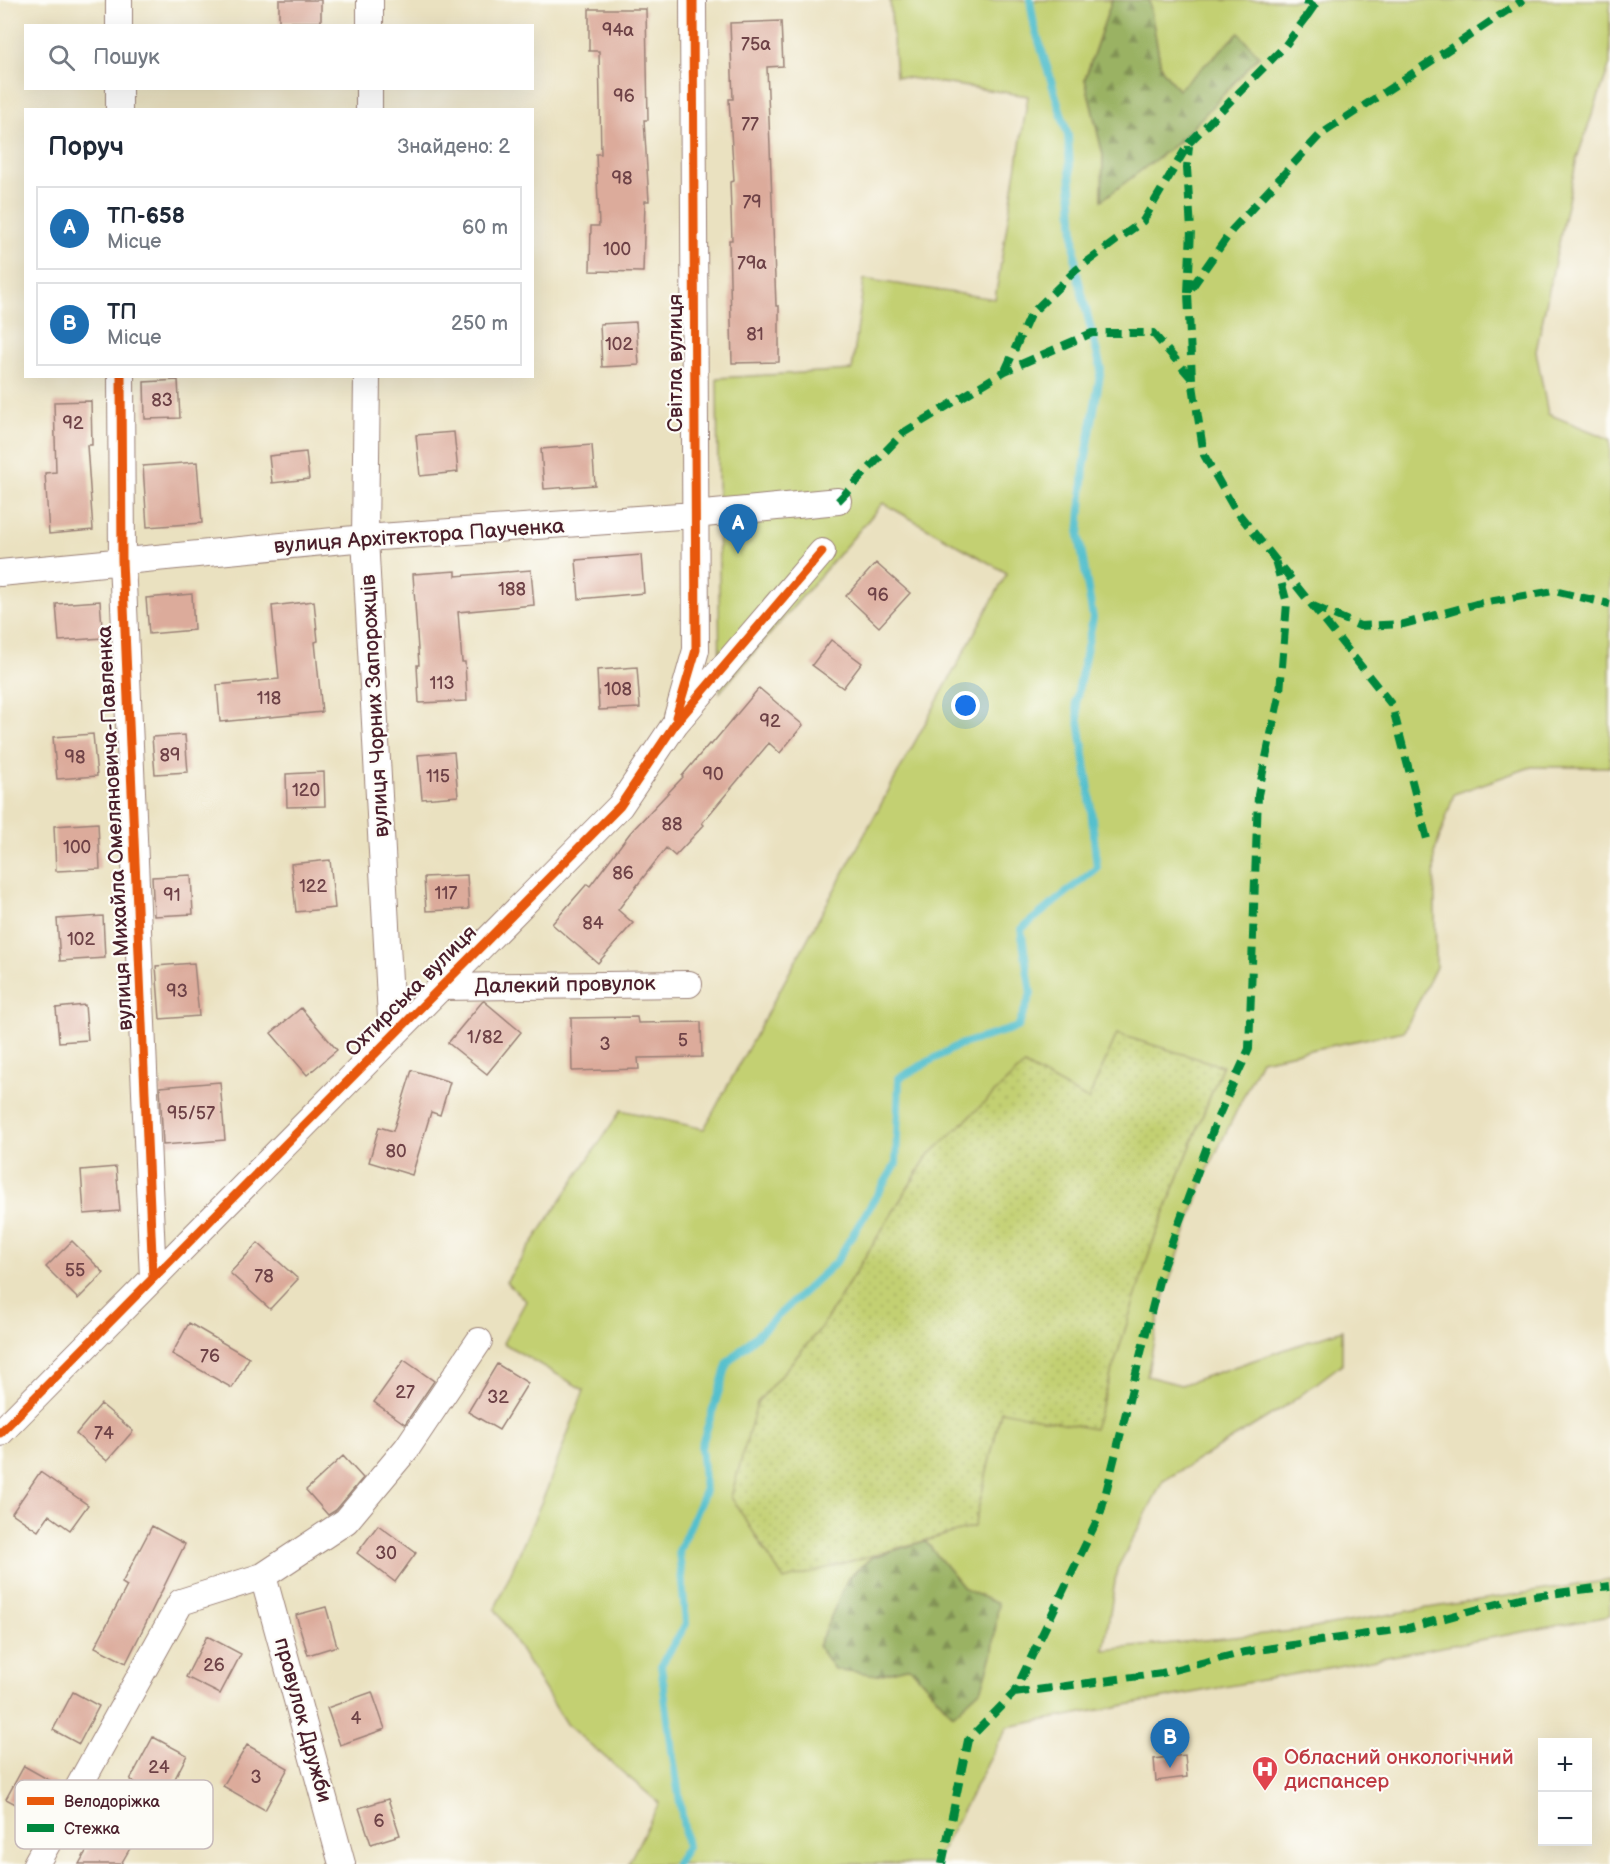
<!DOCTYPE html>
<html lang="uk">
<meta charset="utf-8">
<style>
body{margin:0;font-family:"Balsamiq Sans",sans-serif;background:#f2f2f3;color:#1f2937}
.controls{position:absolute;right:18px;bottom:18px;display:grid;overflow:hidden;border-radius:0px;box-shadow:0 6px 24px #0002}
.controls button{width:54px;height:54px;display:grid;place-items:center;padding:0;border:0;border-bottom:2px solid #e0e1e3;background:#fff;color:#1f2937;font:30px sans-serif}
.you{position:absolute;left:966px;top:706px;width:21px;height:21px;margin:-15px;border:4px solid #fff;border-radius:50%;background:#1a73e8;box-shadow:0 0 0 9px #1a73e833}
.badge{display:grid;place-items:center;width:39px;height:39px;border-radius:50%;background:#1f6fb2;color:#fff;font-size:20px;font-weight:700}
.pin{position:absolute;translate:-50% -50px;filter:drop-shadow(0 2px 3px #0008)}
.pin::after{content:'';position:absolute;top:32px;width:21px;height:18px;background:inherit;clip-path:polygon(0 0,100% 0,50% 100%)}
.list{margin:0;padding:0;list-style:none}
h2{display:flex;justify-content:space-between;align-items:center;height:78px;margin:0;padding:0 24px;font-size:26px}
h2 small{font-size:20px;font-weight:400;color:#747a83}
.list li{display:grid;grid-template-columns:39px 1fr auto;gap:18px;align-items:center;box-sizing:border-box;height:84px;margin:0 12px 12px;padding:0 12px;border:2px solid #e0e1e3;border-radius:0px}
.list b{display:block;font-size:22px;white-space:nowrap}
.list p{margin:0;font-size:20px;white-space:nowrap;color:#747a83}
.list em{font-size:20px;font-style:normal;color:#747a83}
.icon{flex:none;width:33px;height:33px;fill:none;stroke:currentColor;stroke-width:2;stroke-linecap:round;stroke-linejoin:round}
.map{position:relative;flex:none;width:1610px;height:1864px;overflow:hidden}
.search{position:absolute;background:#fff;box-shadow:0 6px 24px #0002;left:24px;top:24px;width:510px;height:66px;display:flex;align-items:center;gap:15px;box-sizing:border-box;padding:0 21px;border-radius:0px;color:#747a83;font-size:22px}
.panel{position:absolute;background:#fff;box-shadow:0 6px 24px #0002;left:24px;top:108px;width:510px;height:270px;border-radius:0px}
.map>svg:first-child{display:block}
</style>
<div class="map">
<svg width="1610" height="1864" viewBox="0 0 1610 1864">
<defs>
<pattern id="forest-firs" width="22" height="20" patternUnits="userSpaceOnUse" patternTransform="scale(1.5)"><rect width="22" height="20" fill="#9ab264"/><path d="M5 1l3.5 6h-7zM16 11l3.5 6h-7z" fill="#809053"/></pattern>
<pattern id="garden-dots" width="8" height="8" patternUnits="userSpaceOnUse" patternTransform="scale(1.5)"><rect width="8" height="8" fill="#c3d072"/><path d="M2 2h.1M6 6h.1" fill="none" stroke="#a9b263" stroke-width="1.8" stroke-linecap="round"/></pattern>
</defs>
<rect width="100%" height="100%" fill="#fdfcf7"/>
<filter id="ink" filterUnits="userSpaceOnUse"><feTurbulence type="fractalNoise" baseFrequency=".0167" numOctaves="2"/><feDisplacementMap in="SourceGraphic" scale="12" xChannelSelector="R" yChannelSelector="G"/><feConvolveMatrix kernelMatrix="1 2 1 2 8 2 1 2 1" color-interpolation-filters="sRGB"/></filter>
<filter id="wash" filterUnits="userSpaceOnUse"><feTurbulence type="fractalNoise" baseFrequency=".008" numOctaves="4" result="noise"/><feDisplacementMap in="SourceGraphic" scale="24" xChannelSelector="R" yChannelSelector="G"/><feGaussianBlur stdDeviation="1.35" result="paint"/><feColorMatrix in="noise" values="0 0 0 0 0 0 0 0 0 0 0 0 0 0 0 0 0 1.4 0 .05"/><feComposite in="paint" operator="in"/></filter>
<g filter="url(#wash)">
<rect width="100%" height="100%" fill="#eae1c0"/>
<path fill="#c3d072" stroke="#86784e" stroke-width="1.5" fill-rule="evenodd" d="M 890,0 L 1112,0 L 1085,79 L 1103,155 L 1102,199 L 1239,33 L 1178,91 L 1161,68 L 1149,0 L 1610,0 L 1610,64 L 1577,158 L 1536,351 L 1548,414 L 1610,439 L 1610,767 L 1531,767 L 1454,794 L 1434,854 L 1436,967 L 1404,1031 L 1261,1060 L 1204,1178 L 1160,1309 L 1147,1376 L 1181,1385 L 1342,1330 L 1342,1364 L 1289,1404 L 1163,1481 L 1117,1569 L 1104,1650 L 1303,1630 L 1415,1610 L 1610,1580 L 1610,1616 L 1007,1727 L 934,1864 L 628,1864 L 659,1803 L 566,1724 L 495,1609 L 547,1489 L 584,1390 L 503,1343 L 526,1301 L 506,1282 L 621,1110 L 704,1129 L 1007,573 L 883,503 L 720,692 L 717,378 L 852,370 L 864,279 L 995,299 L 1028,96 L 896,76 ZM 1222,1066 L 1151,1247 L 1001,1411 L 974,1526 L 925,1541 L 965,1589 L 953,1715 L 910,1667 L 878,1675 L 848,1578 L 872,1557 L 757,1403 L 821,1328 L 927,1157 L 1088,1100 Z"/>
<path fill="url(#forest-firs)" stroke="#726848" stroke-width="1.5" d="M 1112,0 L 1149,0 L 1161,68 L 1178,90 L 1239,33 L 1259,56 L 1180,141 L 1102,200 L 1103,155 L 1085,79 Z
M 925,1541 L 965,1589 L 998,1604 L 993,1652 L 982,1688 L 953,1715 L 910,1667 L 878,1675 L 834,1669 L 818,1646 L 848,1578 L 872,1557 Z"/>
<path fill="url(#garden-dots)" stroke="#86784e" stroke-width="1.5" d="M 1117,1034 L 1222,1066 L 1151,1247 L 1094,1429 L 1001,1411 L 974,1527 L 784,1580 L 731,1497 L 757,1403 L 821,1328 L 927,1157 L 1024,1065 L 1088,1100 Z"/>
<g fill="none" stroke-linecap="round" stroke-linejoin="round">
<path stroke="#54c0cd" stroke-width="8" d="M 676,1864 L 687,1847 L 672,1751 L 661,1665 L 686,1624 L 679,1551 L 705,1491 L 701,1447 L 728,1362 L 836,1262 L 896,1164 L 899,1078 L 959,1045 L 1018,1027 L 1031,994 L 1021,929 L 1097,868 L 1089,789 L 1076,701 L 1093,618 L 1079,536 L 1084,468 L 1101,369 L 1076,270 L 1068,136 L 1034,25 L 1030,0"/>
</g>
<g id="blocks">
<path fill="#dcab9b" d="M 279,0 L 321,0 L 321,22 L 279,22 Z
M 589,9 L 646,9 L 648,120 L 644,120 L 649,201 L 645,201 L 643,272 L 590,271 L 591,226 L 599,226 L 596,154 L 601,154 L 599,51 L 589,51 Z
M 781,21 L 783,66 L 767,67 L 776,306 L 779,306 L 779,362 L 732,363 L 729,240 L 732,240 L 730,182 L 734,181 L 729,99 L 733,99 L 730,23 Z
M 636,322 L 639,365 L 602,367 L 600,324 Z
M 178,380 L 180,418 L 145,419 L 144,382 Z
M 91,401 L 92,445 L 87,445 L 93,530 L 49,534 L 45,473 L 56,472 L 54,402 Z
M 454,432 L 458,472 L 420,476 L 416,435 Z
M 592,445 L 595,485 L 544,489 L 541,449 Z
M 306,452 L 309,479 L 272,483 L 269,456 Z
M 197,462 L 202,523 L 147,527 L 143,466 Z
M 641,555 L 644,593 L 579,599 L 576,560 Z
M 876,563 L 910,593 L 879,627 L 846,596 Z
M 531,570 L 534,605 L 458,612 L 462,662 L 465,662 L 467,701 L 419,703 L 417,665 L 419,665 L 413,574 L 456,571 L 456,576 Z
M 192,594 L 194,630 L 149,634 L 146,598 Z
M 100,601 L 103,638 L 59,641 L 56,604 Z
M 314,601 L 318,641 L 315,642 L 322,712 L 220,722 L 217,685 L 279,679 L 272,606 Z
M 831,640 L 862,663 L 843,688 L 812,665 Z
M 637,667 L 640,708 L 599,710 L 597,670 Z
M 759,688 L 803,725 L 780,753 L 769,743 L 702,823 L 704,825 L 675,856 L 666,848 L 618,910 L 633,923 L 598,963 L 552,924 L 587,884 L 590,886 L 630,833 L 683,777 L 682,776 L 709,744 L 711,745 Z
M 93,734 L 97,776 L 57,779 L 53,737 Z
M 185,735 L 188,772 L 155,774 L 152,737 Z
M 454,752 L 458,796 L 422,799 L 418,755 Z
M 324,772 L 325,806 L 287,807 L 286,774 Z
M 98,823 L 100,869 L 56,871 L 54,826 Z
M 330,860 L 335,908 L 296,912 L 291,864 Z
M 191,875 L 193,914 L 154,916 L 152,877 Z
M 467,875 L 469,909 L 426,911 L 424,877 Z
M 103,916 L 105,958 L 60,961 L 57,919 Z
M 194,963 L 199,1016 L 160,1019 L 156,966 Z
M 484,1001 L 521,1032 L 487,1074 L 448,1043 L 482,1002 Z
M 85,1005 L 88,1040 L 59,1042 L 56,1008 Z
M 301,1008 L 337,1050 L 307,1075 L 271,1033 Z
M 637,1017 L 638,1023 L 701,1022 L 702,1057 L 638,1058 L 639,1069 L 572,1071 L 571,1018 Z
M 412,1070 L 450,1082 L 440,1115 L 431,1112 L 412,1175 L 369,1162 L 379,1127 L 393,1131 Z
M 220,1082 L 225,1140 L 163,1145 L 160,1087 Z
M 116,1167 L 120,1211 L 84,1214 L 81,1170 Z
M 72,1241 L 104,1273 L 78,1299 L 46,1267 Z
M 258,1243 L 298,1279 L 270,1309 L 230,1273 Z
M 189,1323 L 249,1358 L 232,1388 L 172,1354 Z
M 404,1360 L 434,1381 L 405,1424 L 374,1402 Z
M 497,1364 L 528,1383 L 499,1430 L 468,1412 Z
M 101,1404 L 133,1431 L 107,1461 L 76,1434 Z
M 343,1456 L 363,1478 L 336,1510 L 328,1515 L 306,1490 Z
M 40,1472 L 88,1505 L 70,1530 L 49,1515 L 38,1531 L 12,1513 Z
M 378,1525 L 416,1553 L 395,1582 L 357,1553 Z
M 152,1526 L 185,1544 L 126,1663 L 95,1647 L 127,1586 L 122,1583 Z
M 326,1607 L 337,1646 L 308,1655 L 296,1615 Z
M 207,1636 L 241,1654 L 220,1694 L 186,1677 Z
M 73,1692 L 99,1706 L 79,1744 L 53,1730 Z
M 372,1692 L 385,1729 L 340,1745 L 327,1708 Z
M 153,1737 L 187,1755 L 165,1798 L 130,1780 Z
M 247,1745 L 288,1768 L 265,1810 L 223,1786 Z
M 1185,1755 L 1187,1777 L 1156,1781 L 1154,1759 Z
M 24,1766 L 58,1785 L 40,1817 L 6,1799 Z
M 388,1799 L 400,1835 L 371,1844 L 359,1808 Z
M 105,1818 L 137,1836 L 121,1864 L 79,1864 Z"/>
</g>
</g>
<g filter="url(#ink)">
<use href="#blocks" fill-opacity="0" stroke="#9a8076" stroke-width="1.5"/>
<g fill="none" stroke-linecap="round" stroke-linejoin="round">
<g stroke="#9a8076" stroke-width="28">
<path id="street" d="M 119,0 L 119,26
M 370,26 L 370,0
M 119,88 L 119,110
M 369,110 L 369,88
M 121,376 L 122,560 L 153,1278
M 367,376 L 365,538 L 392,1036
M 0,573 L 365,538 L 694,515 L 838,501
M 677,717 L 696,650 L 693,0
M 440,987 L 689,984
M 0,1433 L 620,806 L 675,724 L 822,552
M 263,1576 L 342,1864
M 36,1864 L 181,1602 L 263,1576 L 346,1521 L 407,1448 L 479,1341"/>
</g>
<use href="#street" stroke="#fff" stroke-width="26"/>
<path stroke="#00873e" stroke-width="8" stroke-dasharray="15 8" stroke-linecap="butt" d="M 1307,16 L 1318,0
M 1188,293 L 1191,230 L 1187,168 L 1189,146
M 1005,371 L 1030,315 L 1076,270 L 1143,221 L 1189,143 L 1284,47 L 1306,18 L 1308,0
M 1192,379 L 1188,293 L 1232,230 L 1320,135 L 1523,0
M 838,501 L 903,433 L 1005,371 L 1092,333 L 1153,333 L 1192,379 L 1204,455 L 1234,508 L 1392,705 L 1427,839
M 1313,606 L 1360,626 L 1404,624 L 1476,604 L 1554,591 L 1610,604
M 1014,1693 L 1162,1673 L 1245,1652 L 1408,1628 L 1520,1598 L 1610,1586
M 942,1864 L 968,1740 L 1014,1693 L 1101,1512 L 1162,1269 L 1217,1119 L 1249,1049 L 1258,795 L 1280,692 L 1287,603 L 1275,560"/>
<g stroke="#fdfcf7" stroke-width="13">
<path id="cycleway" d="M 121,376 L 122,560 L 153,1278
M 676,717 L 696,650 L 693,0
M 0,1433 L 620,806 L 675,724 L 822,552"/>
</g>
<use href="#cycleway" stroke="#e8590c" stroke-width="9"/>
</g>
</g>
<defs>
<g id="hospital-pin" transform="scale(1.35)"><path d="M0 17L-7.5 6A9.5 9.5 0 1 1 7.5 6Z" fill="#e0444e" stroke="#fdfcf7"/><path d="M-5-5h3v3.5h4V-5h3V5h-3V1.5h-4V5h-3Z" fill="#fff"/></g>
</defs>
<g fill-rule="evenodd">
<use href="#hospital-pin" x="1265" y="1769"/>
</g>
<g text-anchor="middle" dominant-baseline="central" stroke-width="4.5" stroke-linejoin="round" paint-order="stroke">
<g font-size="18" fill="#6e4247">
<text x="618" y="30">94а</text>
<text x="756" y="44">75а</text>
<text x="624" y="96">96</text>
<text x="750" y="124">77</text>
<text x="622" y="178">98</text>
<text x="752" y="202">79</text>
<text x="617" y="249">100</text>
<text x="752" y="263">79а</text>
<text x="755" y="334">81</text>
<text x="619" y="344">102</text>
<text x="162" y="400">83</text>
<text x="73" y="423">92</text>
<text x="512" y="589">188</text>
<text x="878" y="595">96</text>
<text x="442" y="683">113</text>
<text x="618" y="689">108</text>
<text x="269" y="698">118</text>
<text x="770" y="721">92</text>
<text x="170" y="755">89</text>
<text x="75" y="757">98</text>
<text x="713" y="774">90</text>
<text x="438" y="776">115</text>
<text x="306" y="790">120</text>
<text x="672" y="824">88</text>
<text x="77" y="847">100</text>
<text x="623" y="873">86</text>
<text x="313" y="886">122</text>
<text x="446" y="893">117</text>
<text x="172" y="895">91</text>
<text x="593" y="923">84</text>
<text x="81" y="939">102</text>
<text x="177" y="991">93</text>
<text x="485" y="1037">1/82</text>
<text x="683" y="1040">5</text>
<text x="605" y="1044">3</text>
<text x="191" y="1113">95/57</text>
<text x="396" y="1151">80</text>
<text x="75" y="1270">55</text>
<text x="264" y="1276">78</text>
<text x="210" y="1356">76</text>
<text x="405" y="1392">27</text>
<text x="498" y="1397">32</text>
<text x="104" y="1433">74</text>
<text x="386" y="1553">30</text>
<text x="214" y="1665">26</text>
<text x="356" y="1718">4</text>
<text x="159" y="1767">24</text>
<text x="256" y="1777">3</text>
<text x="379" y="1821">6</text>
</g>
<g font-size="21" fill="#4a1f2b" stroke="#fdfcf7">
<text transform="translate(675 363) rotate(-90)">Світла вулиця</text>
<text transform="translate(419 536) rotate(-4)">вулиця Архітектора Паученка</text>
<text transform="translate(375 706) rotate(-93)">вулиця Чорних Запорожців</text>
<text transform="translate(115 828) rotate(-93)">вулиця Михайла Омеляновича-Павленка</text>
<text transform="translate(565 985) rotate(-1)">Далекий провулок</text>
<text transform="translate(411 991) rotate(-45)">Охтирська вулиця</text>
<text transform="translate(303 1720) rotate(75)">провулок Дружби</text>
</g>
<g font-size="21" fill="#be3a42" stroke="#fdfcf7" text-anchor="start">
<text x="1284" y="1757">Обласний онкологічний<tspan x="1284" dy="24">диспансер</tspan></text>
</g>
</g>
<rect x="15" y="1780" width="198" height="69" rx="9" fill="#fdfcf7" stroke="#c7baba" stroke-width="1.5"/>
<rect x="27" y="1797" width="27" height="8" fill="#e8590c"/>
<rect x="27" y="1824" width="27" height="8" fill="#00873e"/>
<g font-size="16" fill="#4a1f2b">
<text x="64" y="1807">Велодоріжка</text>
<text x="64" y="1834">Стежка</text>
</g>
</svg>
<div class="controls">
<button>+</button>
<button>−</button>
</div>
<div class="you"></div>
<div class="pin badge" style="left:738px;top:554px">A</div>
<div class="pin badge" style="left:1170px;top:1768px">B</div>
<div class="search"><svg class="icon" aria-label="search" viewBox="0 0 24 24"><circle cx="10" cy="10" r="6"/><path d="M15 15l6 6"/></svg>Пошук</div>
<section class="panel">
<h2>Поруч<small>Знайдено: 2</small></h2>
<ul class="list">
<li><span class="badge">A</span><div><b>ТП-658</b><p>Місце</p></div><em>60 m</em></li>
<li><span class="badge">B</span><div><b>ТП</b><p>Місце</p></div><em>250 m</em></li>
</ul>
</section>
</div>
